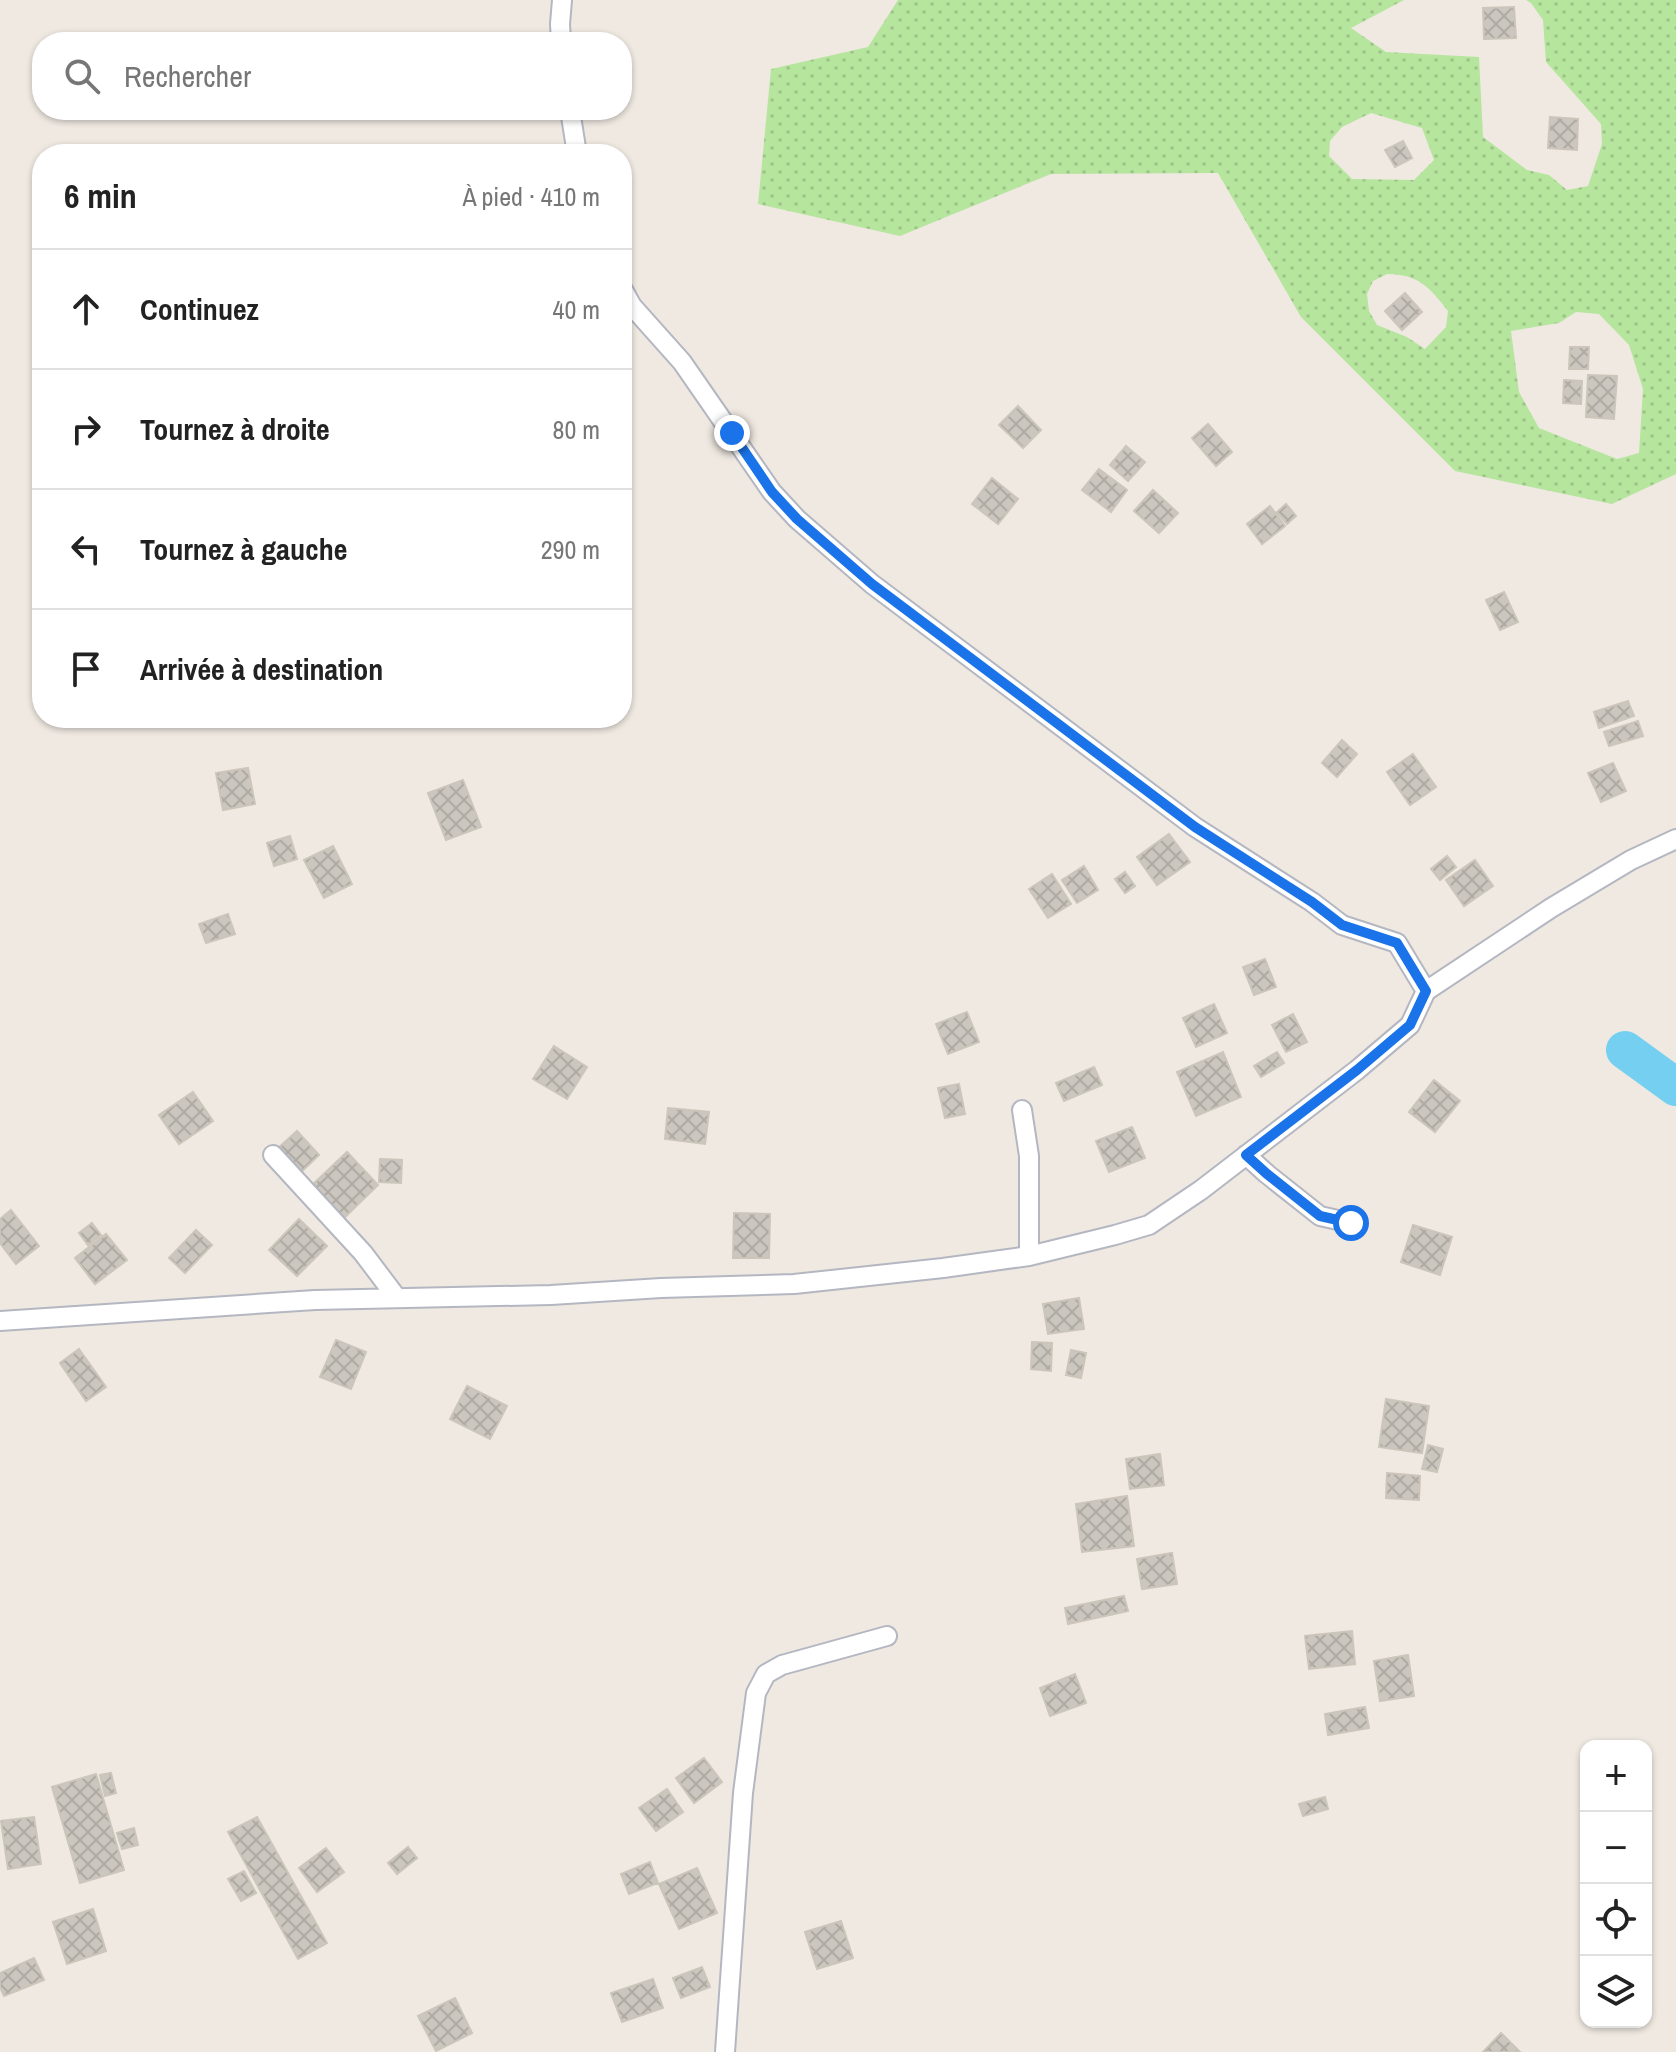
<!DOCTYPE html>
<html lang="fr">
<meta charset="utf-8">
<style>
body{margin:0;font-family:"Archivo Narrow",sans-serif;background:#f2f2f2;color:#222}
.controls{position:absolute;right:24px;bottom:24px;display:grid;overflow:hidden;border-radius:16px;box-shadow:0 2px 6px #0004}
.controls button{width:72px;height:72px;display:grid;place-items:center;padding:0;border:0;border-bottom:2px solid #e0e0e0;background:#fff;color:#222;font:40px sans-serif}
.stop{position:absolute;width:24px;height:24px;margin:-18px;border:6px solid #1a73e8;border-radius:50%;background:#fff}
.stop.end{background:#1a73e8;border-color:#fff;box-shadow:0 2px 8px #0008}
.list{margin:0;padding:0;list-style:none}
h2{display:flex;justify-content:space-between;align-items:center;height:104px;margin:0;padding:0 32px;font-size:34px}
h2 small{font-size:26px;font-weight:400;color:#767676}
.list li{display:grid;grid-template-columns:52px 1fr auto;gap:24px;align-items:center;box-sizing:border-box;height:120px;padding:0 32px;border-top:2px solid #e0e0e0}
.list b{display:block;font-size:30px;white-space:nowrap}
.list em{font-size:26px;font-style:normal;color:#767676}
.icon{flex:none;width:44px;height:44px;fill:none;stroke:currentColor;stroke-width:2;stroke-linecap:round;stroke-linejoin:round}
.map{position:relative;flex:none;width:1676px;height:2052px;overflow:hidden}
.search{position:absolute;background:#fff;box-shadow:0 2px 6px #0004;left:32px;top:32px;width:600px;height:88px;display:flex;align-items:center;gap:20px;box-sizing:border-box;padding:0 28px;border-radius:32px;color:#767676;font-size:30px}
.panel{position:absolute;background:#fff;box-shadow:0 2px 6px #0004;left:32px;top:144px;width:600px;height:584px;border-radius:32px}
.map>svg:first-child{display:block}
</style>
<div class="map">
<svg width="1676" height="2052" viewBox="0 0 1676 2052">
<defs>
<pattern id="green-dots" width="8" height="8" patternUnits="userSpaceOnUse" patternTransform="scale(2)"><rect width="8" height="8" fill="#b6e59e"/><path d="M2 2h.1M6 6h.1" fill="none" stroke="#9dc588" stroke-width="1.8" stroke-linecap="round"/></pattern>
<pattern id="building-cross-hatch" width="8" height="8" patternUnits="userSpaceOnUse" patternTransform="scale(2)"><rect width="8" height="8" fill="#cbc7bf"/><path d="M0 0l8 8M0 8l8-8" fill="none" stroke="#afaba4"/></pattern>
</defs>
<rect width="100%" height="100%" fill="#efe9e1"/>
<path fill="url(#green-dots)" fill-rule="evenodd" d="M 898,0 L 1404,0 L 1351,28 L 1386,52 L 1479,57 L 1483,137 L 1527,170 L 1549,175 L 1567,190 L 1588,186 L 1602,144 L 1601,124 L 1546,62 L 1543,20 L 1531,3 L 1526,0 L 1676,0 L 1676,474 L 1612,504 L 1455,471 L 1301,317 L 1218,173 L 1051,174 L 900,236 L 758,204 L 771,69 L 868,47 ZM 1371,113 L 1422,128 L 1434,160 L 1414,180 L 1352,179 L 1329,156 L 1330,141 L 1342,127 ZM 1387,274 C 1419,274 1430,288 1448,311 L 1446,327 L 1425,349 L 1407,337 L 1377,325 L 1369,311 L 1367,294 L 1373,281 ZM 1576,312 L 1599,314 L 1629,345 L 1643,389 L 1639,453 L 1617,459 L 1539,428 L 1519,392 L 1511,331 L 1559,323 Z"/>
<g fill="none" stroke-linecap="round" stroke-linejoin="round">
<path stroke="#75cff0" stroke-width="38" d="M 1625,1050 L 1676,1087"/>
</g>
<path fill="url(#building-cross-hatch)" stroke="#cbc5ba" stroke-width="2" d="M 1514,7 L 1516,38 L 1484,39 L 1483,8 Z
M 1550,117 L 1578,119 L 1577,150 L 1548,148 Z
M 1403,141 L 1412,158 L 1395,167 L 1385,150 Z
M 1405,293 L 1422,312 L 1402,330 L 1385,311 Z
M 1570,347 L 1589,347 L 1588,369 L 1569,369 Z
M 1588,375 L 1617,376 L 1614,419 L 1586,417 Z
M 1564,380 L 1582,381 L 1581,404 L 1563,403 Z
M 1018,406 L 1041,430 L 1023,448 L 999,425 Z
M 1208,424 L 1232,452 L 1216,466 L 1192,438 Z
M 1126,446 L 1145,462 L 1128,481 L 1110,465 Z
M 1099,469 L 1127,490 L 1111,512 L 1082,490 Z
M 992,478 L 1018,499 L 998,524 L 972,504 Z
M 1153,490 L 1178,513 L 1159,533 L 1134,511 Z
M 1286,504 L 1296,516 L 1287,524 L 1277,512 Z
M 1270,506 L 1285,526 L 1262,544 L 1247,524 Z
M 1504,592 L 1518,622 L 1500,630 L 1486,600 Z
M 1628,701 L 1634,716 L 1599,728 L 1594,712 Z
M 1638,721 L 1643,736 L 1609,746 L 1604,732 Z
M 1342,740 L 1357,754 L 1337,777 L 1322,763 Z
M 1413,754 L 1436,787 L 1410,805 L 1387,772 Z
M 1613,763 L 1626,791 L 1601,802 L 1588,773 Z
M 248,768 L 255,804 L 223,810 L 216,773 Z
M 463,780 L 481,827 L 446,840 L 428,793 Z
M 1169,834 L 1190,862 L 1157,885 L 1137,857 Z
M 290,836 L 297,859 L 274,866 L 267,843 Z
M 333,846 L 352,884 L 324,898 L 304,860 Z
M 1447,856 L 1456,867 L 1440,880 L 1431,869 Z
M 1475,860 L 1493,886 L 1464,906 L 1446,880 Z
M 1084,866 L 1098,890 L 1077,903 L 1062,880 Z
M 1125,872 L 1135,886 L 1125,893 L 1115,879 Z
M 1052,874 L 1071,904 L 1048,918 L 1029,889 Z
M 228,914 L 235,934 L 206,943 L 199,924 Z
M 1265,959 L 1276,987 L 1254,995 L 1243,967 Z
M 1214,1004 L 1227,1033 L 1196,1047 L 1183,1018 Z
M 967,1012 L 979,1042 L 948,1054 L 936,1024 Z
M 1293,1014 L 1307,1042 L 1286,1052 L 1272,1025 Z
M 554,1046 L 587,1067 L 567,1099 L 533,1079 Z
M 1223,1052 L 1241,1097 L 1196,1116 L 1177,1072 Z
M 1277,1052 L 1284,1063 L 1261,1077 L 1254,1066 Z
M 1094,1067 L 1102,1085 L 1064,1101 L 1056,1083 Z
M 1434,1080 L 1460,1101 L 1435,1132 L 1409,1112 Z
M 959,1084 L 965,1114 L 945,1118 L 938,1088 Z
M 193,1092 L 213,1121 L 179,1144 L 159,1115 Z
M 668,1108 L 709,1112 L 705,1144 L 665,1139 Z
M 1132,1127 L 1145,1158 L 1109,1172 L 1096,1141 Z
M 297,1131 L 319,1155 L 299,1174 L 276,1150 Z
M 347,1152 L 378,1185 L 343,1219 L 311,1186 Z
M 380,1159 L 402,1160 L 401,1183 L 379,1182 Z
M 11,1210 L 39,1246 L 16,1264 L 0,1243 L 0,1219 Z
M 734,1213 L 770,1214 L 769,1258 L 733,1258 Z
M 299,1219 L 327,1246 L 297,1276 L 269,1250 Z
M 92,1223 L 101,1235 L 88,1245 L 79,1233 Z
M 1413,1225 L 1452,1237 L 1440,1275 L 1401,1262 Z
M 196,1230 L 212,1245 L 185,1273 L 169,1258 Z
M 106,1234 L 127,1260 L 95,1284 L 75,1258 Z
M 1079,1298 L 1084,1329 L 1048,1334 L 1043,1304 Z
M 336,1340 L 366,1352 L 351,1389 L 320,1377 Z
M 1032,1342 L 1052,1343 L 1051,1371 L 1031,1369 Z
M 79,1349 L 106,1387 L 86,1401 L 60,1363 Z
M 1071,1350 L 1086,1353 L 1081,1378 L 1066,1375 Z
M 467,1386 L 507,1406 L 490,1439 L 450,1419 Z
M 1386,1399 L 1429,1406 L 1422,1453 L 1379,1447 Z
M 1428,1445 L 1443,1449 L 1437,1472 L 1422,1469 Z
M 1160,1454 L 1164,1485 L 1130,1489 L 1126,1459 Z
M 1387,1473 L 1420,1476 L 1419,1500 L 1386,1498 Z
M 1127,1496 L 1134,1546 L 1082,1552 L 1076,1504 Z
M 1172,1553 L 1177,1584 L 1142,1589 L 1137,1559 Z
M 1124,1596 L 1128,1611 L 1068,1624 L 1065,1608 Z
M 1352,1631 L 1355,1664 L 1309,1669 L 1305,1636 Z
M 1408,1655 L 1414,1696 L 1380,1701 L 1374,1661 Z
M 1075,1674 L 1086,1703 L 1050,1716 L 1040,1688 Z
M 1365,1707 L 1369,1728 L 1328,1735 L 1325,1714 Z
M 704,1758 L 722,1782 L 694,1803 L 676,1778 Z
M 111,1773 L 116,1793 L 105,1796 L 100,1775 Z
M 96,1774 L 124,1870 L 80,1883 L 52,1787 Z
M 667,1789 L 683,1812 L 656,1831 L 639,1808 Z
M 1325,1797 L 1328,1809 L 1303,1816 L 1299,1804 Z
M 34,1817 L 41,1864 L 8,1869 L 1,1821 Z
M 257,1817 L 327,1943 L 298,1959 L 228,1832 Z
M 134,1828 L 138,1845 L 122,1849 L 117,1833 Z
M 408,1847 L 417,1858 L 397,1874 L 388,1863 Z
M 326,1848 L 344,1872 L 317,1892 L 299,1868 Z
M 650,1862 L 658,1883 L 629,1894 L 621,1874 Z
M 697,1868 L 717,1913 L 679,1929 L 659,1884 Z
M 244,1871 L 256,1893 L 241,1901 L 228,1879 Z
M 93,1909 L 106,1951 L 67,1964 L 53,1922 Z
M 841,1921 L 853,1958 L 817,1969 L 805,1932 Z
M 34,1958 L 44,1980 L 4,1996 L 0,1987 L 0,1973 Z
M 702,1967 L 710,1987 L 681,1998 L 673,1978 Z
M 653,1979 L 663,2008 L 622,2022 L 611,1993 Z
M 455,1998 L 472,2033 L 436,2051 L 418,2016 Z
M 1501,2033 L 1520,2052 L 1483,2052 Z"/>
<g fill="none" stroke-linecap="round" stroke-linejoin="round">
<g stroke="#b4b7c1" stroke-width="22">
<path id="minor" d="M 561,42 L 560,24 L 562,0
M 570,110 L 577,154
M 622,288 L 632,306 L 682,362 L 772,492 L 797,519 L 872,584 L 1195,827 L 1312,902 L 1342,925 L 1397,943 L 1426,991
M 1022,1110 L 1029,1156 L 1029,1256
M 273,1155 L 363,1253 L 397,1298
M 1246,1155 L 1267,1174 L 1320,1216 L 1351,1223
M 0,1321 L 315,1300 L 551,1295 L 661,1288 L 794,1284 L 943,1268 L 1029,1256 L 1115,1235 L 1149,1225 L 1201,1190 L 1357,1070 L 1410,1025 L 1426,991 L 1551,908 L 1631,860 L 1676,839
M 725,2052 L 743,1793 L 756,1693 L 766,1674 L 782,1665 L 887,1636"/>
</g>
<use href="#minor" stroke="#fff" stroke-width="18"/>
</g>
<g fill="none" stroke-linecap="round" stroke-linejoin="round">
<path stroke="#1a73e8" stroke-width="10" d="M 732,433 L 772,492 L 797,519 L 872,584 L 1195,827 L 1312,902 L 1342,925 L 1397,943 L 1426,991 L 1410,1025 L 1357,1070 L 1246,1155 L 1267,1174 L 1320,1216 L 1351,1223"/>
</g>
</svg>
<div class="controls">
<button>+</button>
<button>−</button>
<button><svg class="icon" aria-label="locate" viewBox="0 0 24 24"><circle cx="12" cy="12" r="6"/><path d="M12 2v4M12 18v4M2 12h4M18 12h4"/></svg></button>
<button><svg class="icon" aria-label="layers" viewBox="0 0 24 24"><path d="M12 4l9 5-9 5-9-5zM3 14l9 5 9-5"/></svg></button>
</div>
<div class="stop" style="left:1351px;top:1223px"></div>
<div class="stop end" style="left:732px;top:433px"></div>
<div class="search"><svg class="icon" aria-label="search" viewBox="0 0 24 24"><circle cx="10" cy="10" r="6"/><path d="M15 15l6 6"/></svg>Rechercher</div>
<section class="panel">
<h2>6 min<small>À pied · 410 m</small></h2>
<ul class="list">
<li><svg class="icon" aria-label="ahead" viewBox="0 0 24 24"><path d="M12 20V5M6 11l6-6 6 6"/></svg><div><b>Continuez</b></div><em>40 m</em></li>
<li><svg class="icon" aria-label="right" viewBox="0 0 24 24"><path d="M7 20v-9h11M14 6l5 5-5 5"/></svg><div><b>Tournez à droite</b></div><em>80 m</em></li>
<li><svg class="icon" aria-label="left" viewBox="0 0 24 24"><path d="M17 20v-9H6M10 6l-5 5 5 5"/></svg><div><b>Tournez à gauche</b></div><em>290 m</em></li>
<li><svg class="icon" aria-label="arrive" viewBox="0 0 24 24"><path d="M6 21V4h12l-3 4 3 4H6"/></svg><div><b>Arrivée à destination</b></div></li>
</ul>
</section>
</div>
